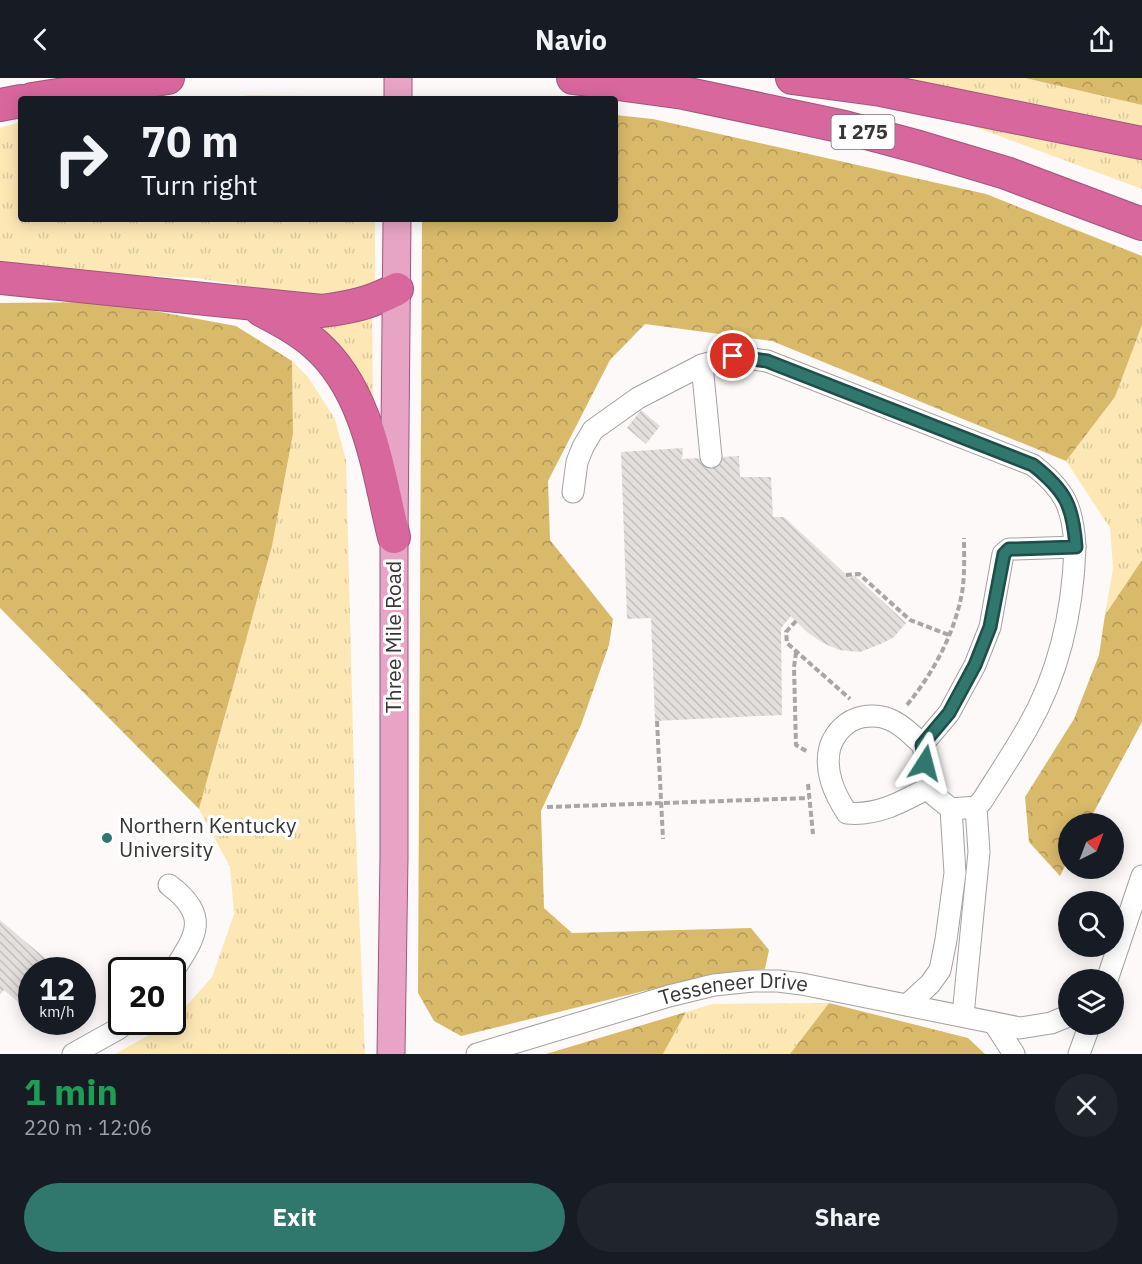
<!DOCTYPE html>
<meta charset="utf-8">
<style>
:root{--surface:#171b24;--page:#20242c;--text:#f1f3f6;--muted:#9ea1a6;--accent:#30776e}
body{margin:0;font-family:"IBM Plex Sans",sans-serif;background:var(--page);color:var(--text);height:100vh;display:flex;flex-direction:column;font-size:22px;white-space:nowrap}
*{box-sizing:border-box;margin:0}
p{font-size:20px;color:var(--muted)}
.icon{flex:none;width:33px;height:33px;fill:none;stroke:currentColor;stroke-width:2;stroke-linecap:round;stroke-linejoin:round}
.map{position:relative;height:976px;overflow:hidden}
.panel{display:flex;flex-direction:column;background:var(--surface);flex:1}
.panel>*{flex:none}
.guide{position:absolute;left:18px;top:18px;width:600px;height:126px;border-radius:6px;box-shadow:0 3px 15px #0003;background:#171b24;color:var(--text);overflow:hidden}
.needle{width:39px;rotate:42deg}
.fabs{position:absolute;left:1058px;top:735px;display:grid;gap:12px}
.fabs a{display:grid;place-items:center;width:66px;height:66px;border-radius:50%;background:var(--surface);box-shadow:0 3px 15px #0003;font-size:30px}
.speed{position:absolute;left:18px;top:879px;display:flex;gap:12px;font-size:30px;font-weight:700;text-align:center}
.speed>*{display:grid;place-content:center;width:78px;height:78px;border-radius:50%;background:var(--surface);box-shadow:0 3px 15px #0003;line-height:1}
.speed small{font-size:15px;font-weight:400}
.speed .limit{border:3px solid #111;border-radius:9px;background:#fff;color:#111}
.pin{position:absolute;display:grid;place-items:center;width:51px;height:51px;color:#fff;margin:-26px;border:3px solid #fff;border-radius:50%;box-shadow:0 2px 6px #0007}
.me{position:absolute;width:66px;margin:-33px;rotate:9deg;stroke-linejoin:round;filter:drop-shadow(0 0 4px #0008)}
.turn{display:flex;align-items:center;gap:21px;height:126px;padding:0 24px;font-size:27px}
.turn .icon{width:78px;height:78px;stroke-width:2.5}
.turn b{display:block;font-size:42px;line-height:51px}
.round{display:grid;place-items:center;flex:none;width:63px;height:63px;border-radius:32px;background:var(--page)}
.head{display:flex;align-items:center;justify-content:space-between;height:102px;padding:0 24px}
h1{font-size:36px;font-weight:700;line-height:45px;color:#1e9e55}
.primary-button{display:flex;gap:12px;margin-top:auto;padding:12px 24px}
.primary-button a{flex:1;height:69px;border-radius:36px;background:var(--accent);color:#fff;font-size:24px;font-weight:700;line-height:69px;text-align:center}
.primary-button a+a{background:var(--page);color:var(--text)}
header{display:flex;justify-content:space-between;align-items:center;height:78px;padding:0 24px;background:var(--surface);font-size:27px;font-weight:700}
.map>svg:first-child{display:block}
.grass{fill:url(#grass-tufts)}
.forest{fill:url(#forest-crowns)}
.building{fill:url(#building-back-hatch)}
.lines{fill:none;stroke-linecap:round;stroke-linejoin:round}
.minor-casing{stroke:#a4a1a0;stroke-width:23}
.major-casing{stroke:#a05679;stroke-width:29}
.highway-casing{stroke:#a05679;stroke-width:34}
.path{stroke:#a9a6a6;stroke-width:4;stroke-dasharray:6 3;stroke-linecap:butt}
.minor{stroke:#fff;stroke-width:21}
.major{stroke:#e8a4c5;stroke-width:27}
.highway{stroke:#d8679e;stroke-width:32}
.route-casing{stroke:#1f4d48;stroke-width:15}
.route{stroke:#30776e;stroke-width:10}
.poi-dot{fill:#30776e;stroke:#fff;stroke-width:2}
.labels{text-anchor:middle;stroke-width:6;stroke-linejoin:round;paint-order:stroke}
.shield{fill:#fff;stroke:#737272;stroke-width:1.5}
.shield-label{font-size:20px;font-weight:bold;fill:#373535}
.street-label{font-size:21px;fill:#373535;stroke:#fff}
.poi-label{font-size:21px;fill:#373535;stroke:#fff;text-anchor:start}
</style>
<header><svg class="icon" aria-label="back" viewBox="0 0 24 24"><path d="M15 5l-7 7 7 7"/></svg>Navio<svg class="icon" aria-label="share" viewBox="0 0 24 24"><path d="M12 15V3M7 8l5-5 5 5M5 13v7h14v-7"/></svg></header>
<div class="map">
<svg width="1142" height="976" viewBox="0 0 1142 976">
<defs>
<pattern id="grass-tufts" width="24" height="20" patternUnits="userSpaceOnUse" patternTransform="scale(1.5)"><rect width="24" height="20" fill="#fde8b5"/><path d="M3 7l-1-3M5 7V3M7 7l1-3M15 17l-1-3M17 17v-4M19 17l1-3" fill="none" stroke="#d9c89c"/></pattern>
<pattern id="forest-crowns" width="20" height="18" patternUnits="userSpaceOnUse" patternTransform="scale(1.5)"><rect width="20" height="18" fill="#d9ba6a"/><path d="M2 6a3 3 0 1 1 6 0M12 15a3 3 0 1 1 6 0" fill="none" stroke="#b19858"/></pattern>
<pattern id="building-back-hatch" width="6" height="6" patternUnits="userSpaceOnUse" patternTransform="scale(1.5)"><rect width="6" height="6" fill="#e2dfdd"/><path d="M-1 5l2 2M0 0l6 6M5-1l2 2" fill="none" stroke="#c2c0be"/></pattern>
</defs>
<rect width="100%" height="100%" fill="#fdf9f9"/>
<g class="grass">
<path d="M 901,0 L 1025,0 L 1142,27 L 1142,56 Z"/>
<path d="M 250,17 L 376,19 L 376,21 L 216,21 Z"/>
<path d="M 959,43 L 1142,82 L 1142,111 Z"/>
<path d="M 21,44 L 21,141 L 375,141 L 375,205 L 317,219 L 196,200 L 0,191 L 0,50 Z"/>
<path d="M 372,234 L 373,329 L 306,245 Z"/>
<path d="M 1142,247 L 1142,482 L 1105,537 L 1113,490 L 1110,450 L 1066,383 L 1115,319 Z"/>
<path d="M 292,283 L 308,299 L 335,341 L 346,382 L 355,734 L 365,976 L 115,976 L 172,944 L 212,899 L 234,836 L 230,789 L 199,731 L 272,468 L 293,356 Z"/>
<path d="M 829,925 L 790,976 L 663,976 L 686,934 L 712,926 Z"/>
</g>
<g class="forest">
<path d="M 1025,0 L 1142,0 L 1142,27 Z"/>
<path d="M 615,37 L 653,41 L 986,116 L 1142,178 L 1142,247 L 1115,319 L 1066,383 L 772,263 L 645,246 L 610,282 L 548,403 L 550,462 L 613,541 L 609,567 L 581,647 L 541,733 L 544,830 L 572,855 L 751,850 L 769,872 L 765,891 L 713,896 L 461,958 L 434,943 L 418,915 L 422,141 L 615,141 Z"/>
<path d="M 106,224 L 236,248 L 292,283 L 293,356 L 272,468 L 199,731 L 0,530 L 0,225 Z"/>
<path d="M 1142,482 L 1142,644 L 1088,745 L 1068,746 L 1068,782 L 1060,798 L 1029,764 L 1025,719 L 1074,641 L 1099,577 L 1105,537 Z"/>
<path d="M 829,925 L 968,960 L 985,976 L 790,976 Z"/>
<path d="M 686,934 L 663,976 L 546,976 Z"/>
</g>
<g class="building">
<path d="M 641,332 L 660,348 L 646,366 L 627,350 Z"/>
<path d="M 683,370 L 682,381 L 739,378 L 740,399 L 771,399 L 773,439 L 784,439 L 850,500 L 854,497 L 906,545 L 894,559 L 883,565 L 860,574 L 839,572 L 823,565 L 807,554 L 791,538 L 781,550 L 782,637 L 655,643 L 651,540 L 627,541 L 621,374 Z"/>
<path d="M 0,842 L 59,892 L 32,892 L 32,936 L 4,912 L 0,917 Z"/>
</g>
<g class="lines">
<defs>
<g id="minor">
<path d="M 711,379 L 702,287 L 733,278 L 767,283 L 1033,387 C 1065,412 1073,429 1075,469"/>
<path d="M 573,414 L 577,384 L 583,369 L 593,352 L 638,320 L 702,287"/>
<path d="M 922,667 L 949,635 L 975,587 L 990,549 L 1003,476 L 1009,471 L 1016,471 L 1075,469 C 1073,531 1059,595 1028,649 C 1014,674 997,699 982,723 L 976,729 L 951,731 C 945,725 931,717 928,709 C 924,696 928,679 922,667 C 920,664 915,660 912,657 C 897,643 883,635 862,639 C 847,642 835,654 830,669 C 824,693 834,715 847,735 C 877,738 902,724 928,710"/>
<path d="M 169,807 C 211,838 196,858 172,895"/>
<path d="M 1107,902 L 1142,798"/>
<path d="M 907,927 L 930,906 L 940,892 L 946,862 L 955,795 L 951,731"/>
<path d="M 963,937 L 979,774 L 976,729"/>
<path d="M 994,945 L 1014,976"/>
<path d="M 73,976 L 118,951 L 127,944"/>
<path id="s1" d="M 477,976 L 669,918 L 714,907 L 753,903 L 778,903 L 802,906 L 1020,950 L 1051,945 L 1068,938"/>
<path d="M 1079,976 L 1090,946"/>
</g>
<g id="major">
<path d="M 398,21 L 398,0"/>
<path d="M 391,976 L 394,780 L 394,459 L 397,141"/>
</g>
<g id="highway">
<path d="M 573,0 L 684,15 L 844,49 L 919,69 L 1006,95 L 1142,146"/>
<path d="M 792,0 L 881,12 L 1142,65"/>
<path d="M 32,21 L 168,0"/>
<path d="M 0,27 L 21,23"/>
<path d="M 0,200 L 322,233 C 352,229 371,225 397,211"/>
<path d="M 261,232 C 280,242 299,252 315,266 C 369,313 378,394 394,459"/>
</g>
</defs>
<use href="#minor" class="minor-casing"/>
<use href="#major" class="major-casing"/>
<use href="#highway" class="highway-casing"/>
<g class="path">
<path d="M 846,497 L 859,496 L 910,542 L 949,557"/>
<path d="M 796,543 L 786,554 L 787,565 L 850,621"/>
<path d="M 796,574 L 794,589 L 796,667 L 808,674"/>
<path d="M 907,627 C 933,595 954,557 962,515 C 965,497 964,478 964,460"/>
<path d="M 657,643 L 663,761"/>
<path d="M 808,706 L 813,756"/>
<path d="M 547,729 L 809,720"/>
</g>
<use href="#minor" class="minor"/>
<use href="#major" class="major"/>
<use href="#highway" class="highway"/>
</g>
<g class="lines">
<defs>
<path id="route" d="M 733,278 L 767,283 L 1033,387 C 1066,413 1073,428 1076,469 L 1016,471 L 1009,471 L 1004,476 L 990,549 L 975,587 L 949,635 L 922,667 L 925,685"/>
</defs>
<use href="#route" class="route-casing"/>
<use href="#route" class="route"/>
</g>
<circle class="poi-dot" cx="107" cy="760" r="6"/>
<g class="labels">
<rect class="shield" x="831.5" y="37" width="63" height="34" rx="4.5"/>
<g class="shield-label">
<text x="863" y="61">I 275</text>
</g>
<g class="street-label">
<text transform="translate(394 559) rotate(-90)" y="7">Three Mile Road</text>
<text dy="7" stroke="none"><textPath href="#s1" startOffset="266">Tesseneer Drive</textPath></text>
</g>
<g class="poi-label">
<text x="119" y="755">Northern Kentucky<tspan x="119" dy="24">University</tspan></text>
</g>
</g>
</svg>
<div class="fabs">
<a><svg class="needle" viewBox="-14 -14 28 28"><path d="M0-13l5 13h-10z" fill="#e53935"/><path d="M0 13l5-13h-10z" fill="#9ea1a6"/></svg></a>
<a><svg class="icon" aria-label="search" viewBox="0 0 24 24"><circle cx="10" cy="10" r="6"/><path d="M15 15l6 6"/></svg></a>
<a><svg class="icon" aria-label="layers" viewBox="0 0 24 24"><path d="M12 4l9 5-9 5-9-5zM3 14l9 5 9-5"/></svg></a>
</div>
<div class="speed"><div>12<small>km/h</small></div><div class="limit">20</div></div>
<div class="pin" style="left:733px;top:278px;background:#d93025"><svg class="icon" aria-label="arrive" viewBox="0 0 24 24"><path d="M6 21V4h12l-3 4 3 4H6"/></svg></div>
<svg class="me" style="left:925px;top:685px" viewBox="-20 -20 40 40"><path d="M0-17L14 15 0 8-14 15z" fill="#30776e" stroke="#fff" stroke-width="4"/></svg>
<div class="guide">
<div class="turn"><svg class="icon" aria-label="right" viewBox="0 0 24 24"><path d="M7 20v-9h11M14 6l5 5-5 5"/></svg><div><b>70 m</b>Turn right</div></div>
</div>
</div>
<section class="panel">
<div class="head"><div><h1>1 min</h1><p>220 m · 12:06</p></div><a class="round"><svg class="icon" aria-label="close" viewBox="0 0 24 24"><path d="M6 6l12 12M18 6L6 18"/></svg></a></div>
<div class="primary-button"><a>Exit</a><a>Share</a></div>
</section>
